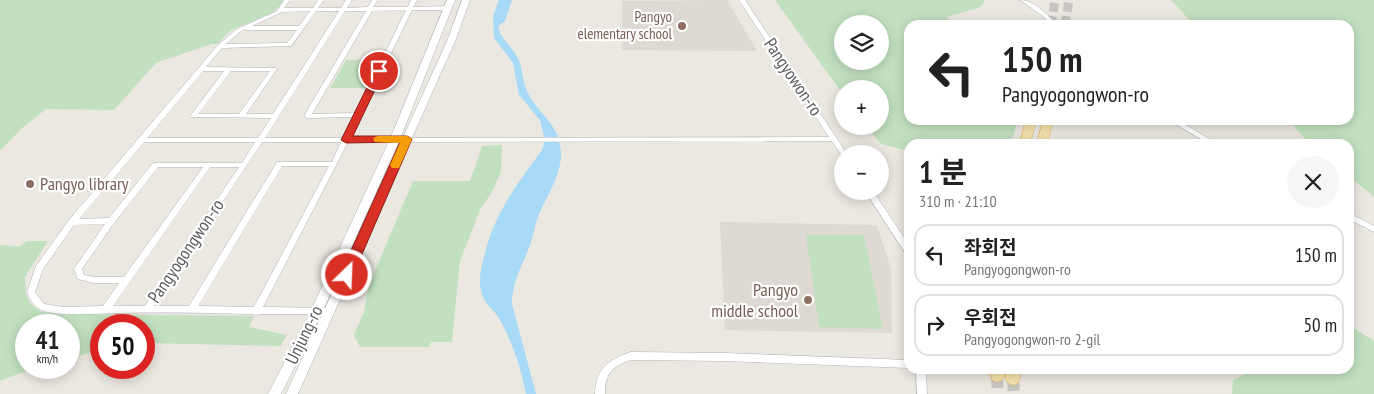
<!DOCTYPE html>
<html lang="ko">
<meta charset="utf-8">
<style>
:root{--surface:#fff;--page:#f6f6f6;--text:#222;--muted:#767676;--line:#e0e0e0}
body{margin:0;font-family:"PT Sans Narrow","Noto Sans KR",sans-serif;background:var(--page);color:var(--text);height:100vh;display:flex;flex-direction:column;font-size:19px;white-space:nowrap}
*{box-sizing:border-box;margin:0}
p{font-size:16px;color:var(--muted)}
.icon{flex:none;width:28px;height:28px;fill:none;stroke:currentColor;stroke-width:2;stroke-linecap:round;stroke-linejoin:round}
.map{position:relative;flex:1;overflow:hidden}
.details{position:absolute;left:904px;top:139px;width:450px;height:235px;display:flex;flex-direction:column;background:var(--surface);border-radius:15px;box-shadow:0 2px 12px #0003}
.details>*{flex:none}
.guide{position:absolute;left:904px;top:20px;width:450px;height:105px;border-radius:15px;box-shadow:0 2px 12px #0003;background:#fff;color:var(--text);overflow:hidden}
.fabs{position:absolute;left:834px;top:15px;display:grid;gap:10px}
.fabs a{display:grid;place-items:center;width:55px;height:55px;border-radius:50%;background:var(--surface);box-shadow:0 2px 12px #0003;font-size:25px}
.speed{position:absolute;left:15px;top:314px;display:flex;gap:10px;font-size:25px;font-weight:700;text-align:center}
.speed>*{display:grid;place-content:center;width:65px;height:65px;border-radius:50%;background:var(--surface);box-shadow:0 2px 12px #0003;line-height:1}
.speed small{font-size:12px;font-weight:400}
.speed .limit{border:8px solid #d22;background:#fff;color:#111}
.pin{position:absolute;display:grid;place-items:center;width:42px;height:42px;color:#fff;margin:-21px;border:2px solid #fff;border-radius:50%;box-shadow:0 1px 5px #0007}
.me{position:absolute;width:55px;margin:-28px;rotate:24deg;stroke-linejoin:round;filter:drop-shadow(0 0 4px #0008)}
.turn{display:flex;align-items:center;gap:18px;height:105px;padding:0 15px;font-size:22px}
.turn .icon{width:65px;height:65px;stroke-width:2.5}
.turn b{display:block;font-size:35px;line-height:42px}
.round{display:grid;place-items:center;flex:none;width:52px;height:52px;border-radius:26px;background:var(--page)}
.headline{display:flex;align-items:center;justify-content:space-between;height:85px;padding:0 15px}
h1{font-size:30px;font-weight:700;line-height:38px}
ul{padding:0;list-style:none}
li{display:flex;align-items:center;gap:15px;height:62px;margin:0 10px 8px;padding:0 5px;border:2px solid var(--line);border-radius:15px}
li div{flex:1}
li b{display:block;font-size:19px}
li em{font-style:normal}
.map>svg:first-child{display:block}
.education{fill:#ded9d2}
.green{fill:#c2e0c0;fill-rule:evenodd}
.water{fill:#a6daf6}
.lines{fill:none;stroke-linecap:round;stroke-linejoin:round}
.primary-tunnel-far1{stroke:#c7c5c1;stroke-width:9;stroke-dasharray:9 4.5;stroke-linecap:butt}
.primary-tunnel{stroke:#c7c5c1;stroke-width:12;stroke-dasharray:12 6;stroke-linecap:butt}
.minor-casing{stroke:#afb2b5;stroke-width:1}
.secondary-casing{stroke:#aeb1b5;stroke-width:1}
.primary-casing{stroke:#e2b363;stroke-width:1}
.minor{fill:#fff;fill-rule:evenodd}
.secondary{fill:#fff;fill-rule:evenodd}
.primary{fill:#f6e3ab;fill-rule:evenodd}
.route{fill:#d93025;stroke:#8d1f18}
.slow{fill:#f59e0b}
.education-dot{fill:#8d6e63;stroke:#fff;stroke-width:2}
.labels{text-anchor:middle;stroke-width:4.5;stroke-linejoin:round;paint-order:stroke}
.far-education-label{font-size:15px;fill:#785e54;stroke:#fff;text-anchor:end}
.street-label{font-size:18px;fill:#5a5d60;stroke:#fff}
.education-label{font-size:18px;fill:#785e54;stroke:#fff;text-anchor:start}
</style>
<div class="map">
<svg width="1374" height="394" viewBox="0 0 1374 394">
<rect width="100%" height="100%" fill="#ebe8e1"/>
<g class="education">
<path d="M 727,0 L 757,51 L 622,50 L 622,1 Z"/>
<path d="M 720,222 L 877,225 L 891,269 L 892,333 L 725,330 Z"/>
</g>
<g class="green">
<path d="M 0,0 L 283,0 C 274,20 250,20 232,30 C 227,33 222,39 218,44 L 212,44 L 156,63 L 114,110 L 46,109 L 22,128 L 0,151 Z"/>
<path d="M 775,0 L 985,0 L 981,7 L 947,17 L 954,25 L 909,25 L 909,120 L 1018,120 L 1013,137 L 1004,144 L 909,144 L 909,151 L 881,144 L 866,126 L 880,126 L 880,89 L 842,89 L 842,93 ZM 842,24 L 880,24 L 880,61 L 842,61 Z"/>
<path d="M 1171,0 L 1374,0 L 1374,197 L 1349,176 L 1349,144 L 1310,144 L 1288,120 L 1349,120 L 1349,25 L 1194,25 Z"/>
<path d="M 381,59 L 366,88 L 330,88 L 346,60 Z"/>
<path d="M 502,145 L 501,172 L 492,192 L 481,208 L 460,261 L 452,342 L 431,342 L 429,347 L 360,347 L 354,335 L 364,312 L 369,285 L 413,181 L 470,181 L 482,146 Z"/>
<path d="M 806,235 L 864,235 L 883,329 L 819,327 Z"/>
<path d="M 26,241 L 48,241 L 25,277 L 26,294 L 30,303 L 41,312 L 67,314 L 254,316 L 249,327 L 287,335 L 281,346 L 144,343 L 144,325 L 101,325 L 101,349 L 69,359 L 69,325 L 26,325 L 26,368 L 34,368 L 0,381 L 0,245 L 20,247 Z"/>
<path d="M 1349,325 L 1374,341 L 1374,394 L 1232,394 L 1233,380 L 1256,369 L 1349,369 Z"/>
</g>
<path class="water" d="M 499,0 L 512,0 L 505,21 L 498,26 C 501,39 511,46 518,58 C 523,68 522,81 527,91 C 538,115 560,123 561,153 C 561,175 550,190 541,210 C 536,219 535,229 532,239 C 525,262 512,279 512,304 L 536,394 L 526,394 C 522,370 510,336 497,315 C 494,311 490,308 487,304 C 476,287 480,271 485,253 C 495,212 518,183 542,150 L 545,140 L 540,120 L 519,95 L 513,63 L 494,38 L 493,16 Z"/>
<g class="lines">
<g class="primary-tunnel-far1">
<path d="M 1051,25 L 1055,0"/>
<path d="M 1065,25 L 1069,0"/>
</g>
<g class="primary-tunnel">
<path d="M 997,376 L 998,394"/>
<path d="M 1013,379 L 1014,394"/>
</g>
<defs>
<g id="minor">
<path d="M 284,0 L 290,0 L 284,8 L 313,8 L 318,0 L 324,0 L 318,8 L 341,8 L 346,0 L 352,0 L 347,8 L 368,7 L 372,0 L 378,0 L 373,7 L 408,7 L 411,0 L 417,0 L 413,7 L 447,6 L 450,8 L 447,10 L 412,10 L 350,138 L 829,137 L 739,0 L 745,0 L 847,154 L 842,154 L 842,156 L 832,141 L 348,142 L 263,307 L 331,308 L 334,309 L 335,311 L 334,313 L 331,314 L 260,314 L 256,315 L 252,314 C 209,313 165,312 121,313 C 100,313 64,317 44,311 C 35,308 30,300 27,292 L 36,266 L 69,220 L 218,45 L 237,29 L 277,11 ZM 406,10 L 356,113 L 312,114 L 372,11 ZM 310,11 L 299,26 L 252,26 L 282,12 ZM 316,11 L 339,11 L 273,114 L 246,114 L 277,69 L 276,68 L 206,67 L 222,48 L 291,46 ZM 345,11 L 366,11 L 304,116 L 307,118 L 354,117 L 343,138 L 265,138 ZM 245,29 L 247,30 L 297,30 L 287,43 L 226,44 L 241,31 ZM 203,71 L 224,71 L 191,115 L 190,116 L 191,117 L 271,118 L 258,138 L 147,138 ZM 231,71 L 270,71 L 239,114 L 198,114 ZM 144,142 L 255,142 L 242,163 L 153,163 L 109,218 L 79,219 ZM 262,142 L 341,142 L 332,162 L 277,162 L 189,306 L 154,306 ZM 282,166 L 329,166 L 254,307 L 198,306 ZM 158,167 L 203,167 L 124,277 L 94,277 L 84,275 L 82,269 L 114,223 ZM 210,167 L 239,167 L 145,306 L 113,306 ZM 105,224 L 74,269 L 78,279 L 94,283 L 119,283 L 103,306 L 63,307 L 44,304 L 35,292 L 43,269 L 74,225 Z"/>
<path d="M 1020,0 C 1034,0 1048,15 1057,25 L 1051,25 L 1043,16 Z"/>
<path d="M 1169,120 L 1177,120 L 1218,144 L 1209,144 Z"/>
<path d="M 865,191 L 873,191 L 909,245 L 909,255 L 906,254 Z"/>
<path d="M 1349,213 L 1374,226 L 1374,232 L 1349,219 Z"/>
<path d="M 631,352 L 725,353 L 909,360 L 909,368 L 725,361 L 631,360 C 612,366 605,374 605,394 L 595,394 C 596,368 608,360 631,352 Z"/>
<path d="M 916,369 L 926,369 L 927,394 L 917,394 Z"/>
</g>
<g id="secondary">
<path d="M 447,0 L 455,0 L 400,139 L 319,319 L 281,394 L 268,394 L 307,319 L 390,139 Z"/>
<path d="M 462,0 L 470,0 L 456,39 L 298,394 L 286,394 L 448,39 Z"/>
</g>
<g id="primary">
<path d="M 1026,120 L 1036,120 L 1030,144 L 1020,144 Z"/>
<path d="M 1043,120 L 1053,120 L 1047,144 L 1037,144 Z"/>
<path d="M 989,369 L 1003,369 L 1004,376 L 1002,380 L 997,382 L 992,380 Z"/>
<path d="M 1006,369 L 1020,369 L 1020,379 L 1018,383 L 1013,385 L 1008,383 L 1006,379 Z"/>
</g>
</defs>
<use href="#minor" class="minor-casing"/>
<use href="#secondary" class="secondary-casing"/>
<use href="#primary" class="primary-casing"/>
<use href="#minor" class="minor"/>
<use href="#secondary" class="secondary"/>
<use href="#primary" class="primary"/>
</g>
<path class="route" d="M 379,68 L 384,71 L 353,136 L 407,136 L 412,139 L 353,275 L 351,278 L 342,278 L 340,275 L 400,142 L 346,143 L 341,140 L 375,71 Z"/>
<path class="slow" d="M 378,136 L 407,136 L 412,139 L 399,168 L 392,168 L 390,165 L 400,143 L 375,142 L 373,139 L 375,137 Z"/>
<g class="education-dot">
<circle cx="682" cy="26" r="5"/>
<circle cx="30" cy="184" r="5"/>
<circle cx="808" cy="300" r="5"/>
</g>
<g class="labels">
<g class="far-education-label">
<text x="672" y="22">Pangyo<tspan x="672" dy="17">elementary school</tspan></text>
</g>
<g class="street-label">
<text transform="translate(793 77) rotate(56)" y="6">Pangyowon-ro</text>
<text transform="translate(186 251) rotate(-56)" y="6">Pangyogongwon-ro</text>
<text transform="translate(304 335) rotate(-64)" y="6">Unjung-ro</text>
</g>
<g class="education-label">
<text x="40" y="190">Pangyo library</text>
<text x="798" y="296" text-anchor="end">Pangyo<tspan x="798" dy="21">middle school</tspan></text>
</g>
</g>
</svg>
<div class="fabs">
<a><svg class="icon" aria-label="layers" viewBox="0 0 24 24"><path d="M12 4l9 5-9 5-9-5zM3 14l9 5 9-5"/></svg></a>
<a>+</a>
<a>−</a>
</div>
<div class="speed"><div>41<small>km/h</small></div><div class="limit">50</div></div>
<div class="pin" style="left:379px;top:71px;background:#d93025"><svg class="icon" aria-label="arrive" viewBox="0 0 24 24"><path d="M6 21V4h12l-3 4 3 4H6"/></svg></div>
<svg class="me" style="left:347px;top:275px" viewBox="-20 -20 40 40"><circle r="17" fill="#d93025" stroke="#fff" stroke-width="3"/><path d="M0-11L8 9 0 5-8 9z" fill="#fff"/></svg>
<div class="guide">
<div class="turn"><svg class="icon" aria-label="left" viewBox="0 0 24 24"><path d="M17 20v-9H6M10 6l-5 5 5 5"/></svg><div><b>150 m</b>Pangyogongwon-ro</div></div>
</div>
<section class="details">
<div class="headline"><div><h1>1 분</h1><p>310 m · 21:10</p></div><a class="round"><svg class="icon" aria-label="close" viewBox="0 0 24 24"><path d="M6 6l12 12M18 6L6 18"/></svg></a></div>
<ul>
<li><svg class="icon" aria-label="left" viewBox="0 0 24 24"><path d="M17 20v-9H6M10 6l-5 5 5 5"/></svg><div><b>좌회전</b><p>Pangyogongwon-ro</p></div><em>150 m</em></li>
<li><svg class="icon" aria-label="right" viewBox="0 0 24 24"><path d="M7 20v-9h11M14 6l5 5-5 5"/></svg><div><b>우회전</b><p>Pangyogongwon-ro 2-gil</p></div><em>50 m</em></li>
</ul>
</section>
</div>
